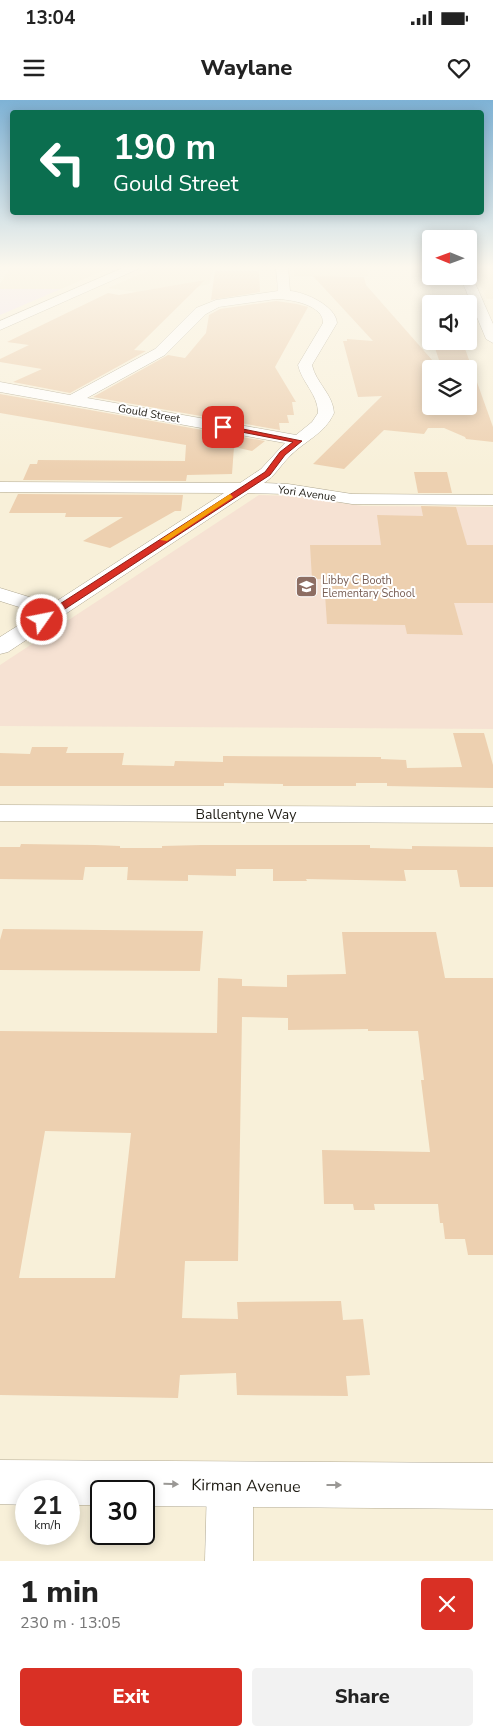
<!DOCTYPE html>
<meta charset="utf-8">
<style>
:root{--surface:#fff;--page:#f2f2f2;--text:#222;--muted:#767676;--accent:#d93025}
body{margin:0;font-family:"Nunito Sans",sans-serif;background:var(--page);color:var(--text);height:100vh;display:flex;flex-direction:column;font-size:19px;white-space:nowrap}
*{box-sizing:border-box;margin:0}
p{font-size:16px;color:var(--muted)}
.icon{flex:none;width:28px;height:28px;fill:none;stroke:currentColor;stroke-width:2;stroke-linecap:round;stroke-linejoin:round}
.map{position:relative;height:1461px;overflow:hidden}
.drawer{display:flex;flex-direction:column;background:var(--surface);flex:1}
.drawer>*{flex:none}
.banner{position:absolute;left:10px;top:10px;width:474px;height:105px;border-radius:5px;box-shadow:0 2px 12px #0003;background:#0b6e4f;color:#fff;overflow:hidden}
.needle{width:32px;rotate:271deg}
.buttons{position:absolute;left:422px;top:130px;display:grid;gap:10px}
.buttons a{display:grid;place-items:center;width:55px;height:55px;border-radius:5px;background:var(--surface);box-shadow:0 2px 12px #0003;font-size:25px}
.speed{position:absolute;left:15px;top:1380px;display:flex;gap:10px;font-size:25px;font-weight:700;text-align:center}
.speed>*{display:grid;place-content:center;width:65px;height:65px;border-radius:50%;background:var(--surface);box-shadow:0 2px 12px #0003;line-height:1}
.speed small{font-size:12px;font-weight:400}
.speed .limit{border:2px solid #111;border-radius:8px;background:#fff;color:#111}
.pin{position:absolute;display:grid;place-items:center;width:42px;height:42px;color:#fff;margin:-21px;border-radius:10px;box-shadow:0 2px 8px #0006}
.me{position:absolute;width:55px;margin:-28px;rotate:57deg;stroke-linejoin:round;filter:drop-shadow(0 0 4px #0008)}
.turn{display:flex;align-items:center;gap:18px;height:105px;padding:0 20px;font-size:22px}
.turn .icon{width:65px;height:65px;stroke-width:2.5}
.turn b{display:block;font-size:35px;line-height:42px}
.round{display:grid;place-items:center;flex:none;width:52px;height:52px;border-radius:5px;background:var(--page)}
.overview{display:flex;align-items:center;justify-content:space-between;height:85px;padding:0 20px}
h1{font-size:30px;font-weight:800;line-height:38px}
.action{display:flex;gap:10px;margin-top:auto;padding:10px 20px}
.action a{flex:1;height:58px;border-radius:5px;background:var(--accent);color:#fff;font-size:20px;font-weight:800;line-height:58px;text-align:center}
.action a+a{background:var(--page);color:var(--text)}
.status{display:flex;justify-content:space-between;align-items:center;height:35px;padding:0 25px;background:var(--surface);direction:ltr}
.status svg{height:14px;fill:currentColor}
header{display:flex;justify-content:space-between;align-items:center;height:65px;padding:0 20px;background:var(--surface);font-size:22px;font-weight:800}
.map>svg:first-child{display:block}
.built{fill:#f1e6c8}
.industrial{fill:#f0e0f3}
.education{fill:#f6e2d3}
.building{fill:#edd0b0;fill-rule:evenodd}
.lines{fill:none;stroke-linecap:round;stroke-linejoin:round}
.street-casing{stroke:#afa791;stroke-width:1}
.secondary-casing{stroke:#afa791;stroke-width:1}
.street{fill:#fff;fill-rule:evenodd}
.secondary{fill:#fff;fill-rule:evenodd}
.oneway{fill:#9a9895}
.route{fill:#d93025;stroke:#8d1f18}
.slow{fill:#f59e0b}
.labels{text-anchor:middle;stroke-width:4;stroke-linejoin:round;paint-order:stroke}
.far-street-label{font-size:11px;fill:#1e1b13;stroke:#fff}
.far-education-label{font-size:11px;fill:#785e54;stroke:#fff;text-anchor:start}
.street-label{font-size:14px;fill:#1e1b13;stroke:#fff}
.near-street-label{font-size:16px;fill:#1e1b13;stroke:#fff}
</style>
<div class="status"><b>13:04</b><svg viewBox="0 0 49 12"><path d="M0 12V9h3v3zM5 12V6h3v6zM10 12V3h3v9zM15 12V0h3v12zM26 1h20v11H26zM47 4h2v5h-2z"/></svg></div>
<header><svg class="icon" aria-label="menu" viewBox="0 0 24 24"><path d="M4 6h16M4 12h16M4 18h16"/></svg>Waylane<svg class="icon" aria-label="heart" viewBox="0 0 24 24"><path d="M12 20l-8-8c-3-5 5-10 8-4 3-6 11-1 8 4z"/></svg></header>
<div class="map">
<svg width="493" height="1461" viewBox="0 0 493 1461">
<rect width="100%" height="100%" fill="#f8f0d9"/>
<g class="built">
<path d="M 11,167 L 112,167 L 61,189 L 0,189 L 0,184 Z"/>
<path d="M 157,167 L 265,167 L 265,168 L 214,168 L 209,184 L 159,195 L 108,188 Z"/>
<path d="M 294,167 L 367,167 L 368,176 L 294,176 Z"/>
<path d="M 471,167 L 493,167 L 493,199 L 487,199 Z"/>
</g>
<path class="industrial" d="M 0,189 L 61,189 L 0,215 Z"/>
<path class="education" d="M 259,395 L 292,396 L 363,406 L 493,407 L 493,629 L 0,626 L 0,565 Z"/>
<g class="building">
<path d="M 215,171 L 259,171 L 260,192 L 211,200 Z"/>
<path d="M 313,176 L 364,177 L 366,185 L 440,269 L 431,269 L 431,306 L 469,306 L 469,269 L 442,269 L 433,242 L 463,243 L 493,327 L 493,342 L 466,339 L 465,337 L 444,328 L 428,328 L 424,334 L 384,330 L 344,369 L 313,364 L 382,296 L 358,297 L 343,241 L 347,241 L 347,239 L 373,241 Z"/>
<path d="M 205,180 L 134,250 L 146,251 L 70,293 L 13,282 L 42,269 L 0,262 L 0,259 L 29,245 L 7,242 L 108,193 L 119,195 Z"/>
<path d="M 276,201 L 297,204 L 308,207 L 275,267 L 296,302 L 292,302 L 294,315 L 287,315 L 289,323 L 279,323 L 280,330 L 93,297 L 168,255 L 185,258 L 206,233 L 209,215 L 220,209 Z"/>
<path d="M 0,294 L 265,341 L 252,351 L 234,347 L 232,374 L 187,375 L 186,381 L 23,380 L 30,364 L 37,364 L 38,360 L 185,361 L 186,345 L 0,313 Z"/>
<path d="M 414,372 L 447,372 L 452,393 L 418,393 Z"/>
<path d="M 18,394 L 183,395 L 181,411 L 175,411 L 110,448 L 83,441 L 123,417 L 65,417 L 66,413 L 9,413 Z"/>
<path d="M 421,406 L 456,407 L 467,445 L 493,445 L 493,503 L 454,503 L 463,535 L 407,534 L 405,525 L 327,524 L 324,479 L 312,479 L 310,445 L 381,445 L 377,415 L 423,416 Z"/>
<path d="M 453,633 L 484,633 L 493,665 L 493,688 L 387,686 L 387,683 L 356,683 L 356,686 L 283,686 L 283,684 L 224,683 L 224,686 L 0,686 L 0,653 L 30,654 L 32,647 L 68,647 L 66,653 L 124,653 L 122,665 L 174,666 L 175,661 L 223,662 L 223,656 L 381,657 L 381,659 L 406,660 L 407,668 L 462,667 Z"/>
<path d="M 21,744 L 95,745 L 120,746 L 120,748 L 162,748 L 162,746 L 201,745 L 370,745 L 370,748 L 412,749 L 412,746 L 493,747 L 493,787 L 460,787 L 457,770 L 404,770 L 406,781 L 306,779 L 307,781 L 273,781 L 273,769 L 236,769 L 236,776 L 188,775 L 188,781 L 127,780 L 128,767 L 85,767 L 83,780 L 0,779 L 0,747 L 20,747 Z"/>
<path d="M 3,829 L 203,831 L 200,871 L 0,870 L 0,840 Z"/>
<path d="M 342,832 L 436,832 L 445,878 L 493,878 L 493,1155 L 468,1155 L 465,1139 L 445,1139 L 443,1123 L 440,1123 L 438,1104 L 374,1104 L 375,1110 L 354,1110 L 353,1104 L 324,1104 L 322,1050 L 430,1052 L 421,980 L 424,980 L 418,931 L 368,931 L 368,929 L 288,930 L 288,918 L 242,917 L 238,1161 L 185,1161 L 182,1218 L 238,1219 L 237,1202 L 341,1201 L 343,1220 L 363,1219 L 370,1275 L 346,1276 L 348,1296 L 237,1295 L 236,1273 L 180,1275 L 178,1298 L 0,1295 L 0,931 L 217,933 L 218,878 L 242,879 L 242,886 L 287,887 L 287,875 L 346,874 ZM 45,1031 L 131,1033 L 115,1178 L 19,1178 Z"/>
</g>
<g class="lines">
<defs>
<g id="street">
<path d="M 276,167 L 288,167 L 290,191 C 305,192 336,206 337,223 L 312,265 C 316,283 333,294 334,313 C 325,334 304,341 289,357 C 280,366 275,376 264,383 L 288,384 L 352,394 L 493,395 L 493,405 L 352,404 L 288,394 L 248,393 L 8,552 L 0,554 L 0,537 L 38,513 L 0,501 L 0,488 L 52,504 L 224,393 L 0,392 L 0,382 L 240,383 L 261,369 L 285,343 L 0,292 L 0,282 L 70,295 L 155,249 L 196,208 L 216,200 L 278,191 ZM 276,199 C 290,199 324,205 323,223 L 298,265 C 302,283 318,294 318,313 L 312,322 L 296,335 L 87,298 L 165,255 L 206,214 L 219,207 Z"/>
<path d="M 469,173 L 472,176 L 493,224 L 493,243 L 486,239 L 460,176 L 469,176 Z"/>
<path d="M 0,705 L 493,707 L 493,723 L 0,721 Z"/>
<path d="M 230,1362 L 246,1369 L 253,1385 L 253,1461 L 205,1461 L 207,1385 L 214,1369 Z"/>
</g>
<g id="secondary">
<path d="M 125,167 L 140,167 L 138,169 L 0,230 L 0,221 Z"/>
<path d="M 0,1360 L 493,1363 L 493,1409 L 144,1406 L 144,1391 L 101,1391 L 101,1405 L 69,1405 L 69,1391 L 26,1391 L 26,1405 L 0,1404 Z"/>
</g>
</defs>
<use href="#street" class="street-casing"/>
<use href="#secondary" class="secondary-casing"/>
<use href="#street" class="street"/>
<use href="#secondary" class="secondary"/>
</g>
<defs><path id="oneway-solid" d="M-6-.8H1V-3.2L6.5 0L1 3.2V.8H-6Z" transform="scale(1.25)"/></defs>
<g class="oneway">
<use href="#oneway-solid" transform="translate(171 1384) rotate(1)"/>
<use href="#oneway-solid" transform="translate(334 1385)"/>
</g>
<linearGradient id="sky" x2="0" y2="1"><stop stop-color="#7eb2d5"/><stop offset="0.45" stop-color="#fcf8ee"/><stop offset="1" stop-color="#fcf8ee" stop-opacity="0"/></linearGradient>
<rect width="493" height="371" fill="url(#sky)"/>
<path class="route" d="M 223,325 L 302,341 L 285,355 L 270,375 L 45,522 L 38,522 L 38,518 L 265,372 L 280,352 L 293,342 L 221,328 L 221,325 Z"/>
<path class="slow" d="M 230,394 L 233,397 L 232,398 L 167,441 L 160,440 Z"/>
<defs>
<symbol id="school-square" viewBox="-11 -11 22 22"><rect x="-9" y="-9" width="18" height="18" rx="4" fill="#8d6e63" stroke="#fff"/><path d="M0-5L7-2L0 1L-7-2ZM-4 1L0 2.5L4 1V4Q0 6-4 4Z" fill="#fff"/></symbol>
</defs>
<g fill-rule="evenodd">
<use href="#school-square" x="294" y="474" width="25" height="25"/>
</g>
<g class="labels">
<g class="far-street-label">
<text transform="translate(149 313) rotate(10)" y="4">Gould Street</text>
<text transform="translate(307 393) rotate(8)" y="4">Yori Avenue</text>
</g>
<g class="far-education-label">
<text x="322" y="484">Libby C Booth<tspan x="322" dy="13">Elementary School</tspan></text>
</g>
<g class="street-label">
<text x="246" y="719">Ballentyne Way</text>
</g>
<g class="near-street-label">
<text transform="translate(246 1385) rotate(1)" y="6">Kirman Avenue</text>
</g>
</g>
</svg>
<div class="buttons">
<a><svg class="needle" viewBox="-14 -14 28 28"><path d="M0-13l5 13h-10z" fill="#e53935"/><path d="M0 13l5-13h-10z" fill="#767676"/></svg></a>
<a><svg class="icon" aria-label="sound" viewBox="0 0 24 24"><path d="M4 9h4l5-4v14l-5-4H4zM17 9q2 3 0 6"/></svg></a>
<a><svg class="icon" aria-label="layers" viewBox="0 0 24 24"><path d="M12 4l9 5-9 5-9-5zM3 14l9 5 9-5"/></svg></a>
</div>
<div class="speed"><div>21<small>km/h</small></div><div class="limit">30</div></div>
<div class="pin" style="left:223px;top:327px;background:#d93025"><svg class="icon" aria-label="arrive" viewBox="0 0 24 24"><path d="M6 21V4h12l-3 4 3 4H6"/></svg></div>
<svg class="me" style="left:42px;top:520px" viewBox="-20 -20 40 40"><circle r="17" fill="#d93025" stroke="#fff" stroke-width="3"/><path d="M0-11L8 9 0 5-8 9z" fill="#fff"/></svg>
<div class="banner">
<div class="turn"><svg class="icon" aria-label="left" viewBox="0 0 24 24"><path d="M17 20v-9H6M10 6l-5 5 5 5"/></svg><div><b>190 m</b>Gould Street</div></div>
</div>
</div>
<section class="drawer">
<div class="overview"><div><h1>1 min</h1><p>230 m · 13:05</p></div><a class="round" style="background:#d93025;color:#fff"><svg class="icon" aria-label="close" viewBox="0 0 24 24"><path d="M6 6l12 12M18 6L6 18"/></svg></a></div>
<div class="action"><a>Exit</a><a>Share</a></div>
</section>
